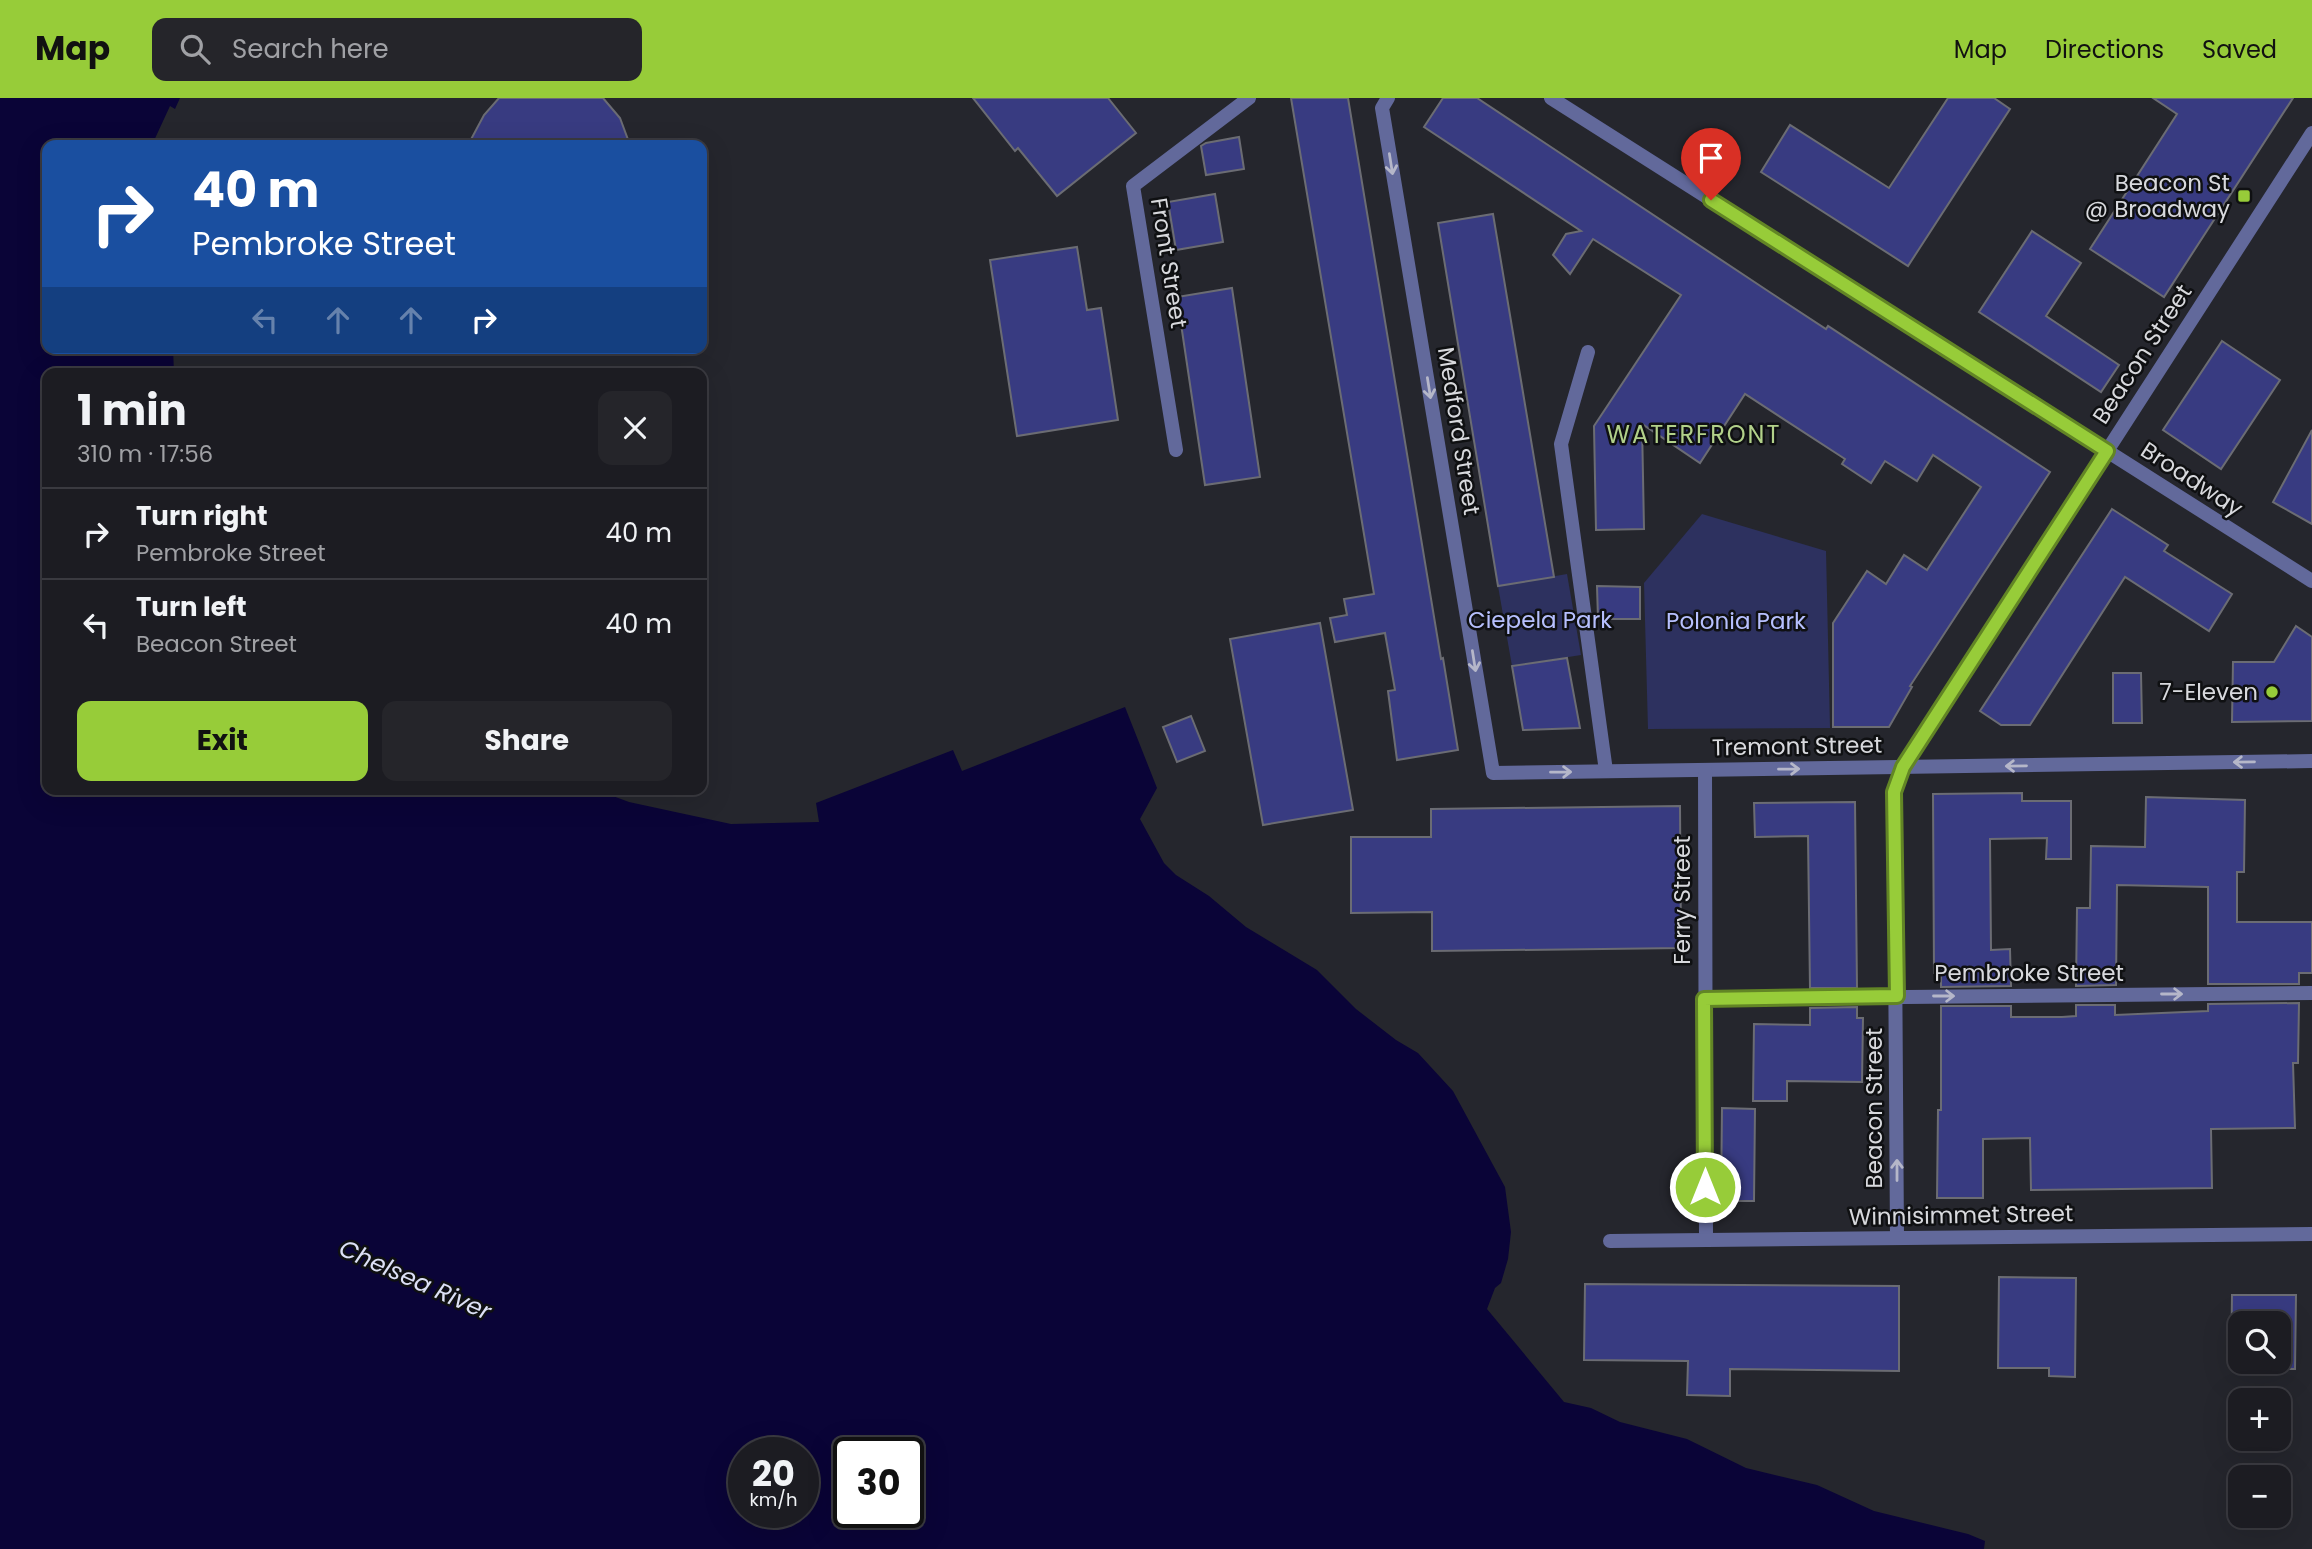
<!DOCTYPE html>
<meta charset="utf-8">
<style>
:root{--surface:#1c1c22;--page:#25252a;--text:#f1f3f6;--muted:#a0a1a5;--line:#3a3a40;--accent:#97cc39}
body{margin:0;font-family:Poppins,sans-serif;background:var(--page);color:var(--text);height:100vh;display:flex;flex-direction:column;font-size:26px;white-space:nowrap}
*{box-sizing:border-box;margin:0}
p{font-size:23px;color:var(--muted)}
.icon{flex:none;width:38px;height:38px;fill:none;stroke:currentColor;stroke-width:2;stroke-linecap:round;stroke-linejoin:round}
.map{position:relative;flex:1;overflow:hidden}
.sheet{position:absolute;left:42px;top:270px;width:665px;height:427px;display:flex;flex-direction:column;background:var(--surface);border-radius:14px;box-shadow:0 7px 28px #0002,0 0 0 2px var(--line)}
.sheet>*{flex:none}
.top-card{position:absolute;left:42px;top:42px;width:665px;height:214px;border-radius:14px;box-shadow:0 7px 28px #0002,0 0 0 2px var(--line);background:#1a4fa0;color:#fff;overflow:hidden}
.tools{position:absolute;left:2228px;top:1213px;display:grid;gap:14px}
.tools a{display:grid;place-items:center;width:63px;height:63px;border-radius:14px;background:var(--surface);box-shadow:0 7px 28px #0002,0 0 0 2px var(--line);font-size:35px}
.speed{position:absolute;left:728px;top:1339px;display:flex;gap:14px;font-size:35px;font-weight:700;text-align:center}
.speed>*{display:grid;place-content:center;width:91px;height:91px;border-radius:50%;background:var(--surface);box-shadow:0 7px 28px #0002,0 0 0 2px var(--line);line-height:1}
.speed small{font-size:18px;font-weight:400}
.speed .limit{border:4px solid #111;border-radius:10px;background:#fff;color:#111}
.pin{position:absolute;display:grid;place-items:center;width:60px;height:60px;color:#fff;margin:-72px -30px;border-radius:50% 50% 50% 0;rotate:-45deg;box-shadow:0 0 7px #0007}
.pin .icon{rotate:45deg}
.me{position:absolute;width:77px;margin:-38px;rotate:0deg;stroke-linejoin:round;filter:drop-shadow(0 0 5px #0008)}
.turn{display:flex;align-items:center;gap:24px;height:147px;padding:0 35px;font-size:32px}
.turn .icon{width:91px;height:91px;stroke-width:2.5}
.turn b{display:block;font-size:49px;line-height:60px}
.lanes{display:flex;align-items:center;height:66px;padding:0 35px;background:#0003;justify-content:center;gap:35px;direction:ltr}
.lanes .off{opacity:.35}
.round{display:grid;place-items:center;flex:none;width:74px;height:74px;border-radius:14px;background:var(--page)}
.head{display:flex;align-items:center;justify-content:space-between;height:119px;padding:0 35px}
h1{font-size:42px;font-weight:700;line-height:52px}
.primary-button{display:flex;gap:14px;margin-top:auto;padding:14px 35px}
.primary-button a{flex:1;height:80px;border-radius:14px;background:var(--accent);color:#111;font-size:28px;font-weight:700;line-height:80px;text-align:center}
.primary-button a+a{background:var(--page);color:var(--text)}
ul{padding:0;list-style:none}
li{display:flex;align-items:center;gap:21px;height:91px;padding:0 35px;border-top:2px solid var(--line)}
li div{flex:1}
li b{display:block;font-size:26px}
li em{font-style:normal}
header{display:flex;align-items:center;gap:42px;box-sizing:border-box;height:98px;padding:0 35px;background:var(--accent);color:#111}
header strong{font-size:33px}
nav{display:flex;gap:38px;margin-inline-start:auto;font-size:24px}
.search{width:490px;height:63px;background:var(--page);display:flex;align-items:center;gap:18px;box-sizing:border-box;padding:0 24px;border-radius:14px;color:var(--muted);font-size:26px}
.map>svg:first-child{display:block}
.green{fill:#2d315f}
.water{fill:#0a0437;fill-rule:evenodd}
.building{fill:#383b81;stroke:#6b6c73;stroke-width:2;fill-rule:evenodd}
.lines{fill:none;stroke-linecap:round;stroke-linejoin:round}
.minor{stroke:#62699b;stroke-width:14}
.tertiary{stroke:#62699b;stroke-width:14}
.oneway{stroke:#b5b7c9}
.route-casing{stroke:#628525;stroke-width:18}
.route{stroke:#97cc39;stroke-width:12}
.poi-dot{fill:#97cc39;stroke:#0f1012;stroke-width:2.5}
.labels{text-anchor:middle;stroke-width:5;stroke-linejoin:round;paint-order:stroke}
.poi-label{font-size:23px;fill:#d8d9dd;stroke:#0f1012;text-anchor:end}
.street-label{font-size:23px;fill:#d8d9dd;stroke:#0f1012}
.park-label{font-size:23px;fill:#b7c0fe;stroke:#0f1012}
.neighbourhood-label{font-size:24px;letter-spacing:2px;fill:#b2d18a;stroke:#0f1012}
.water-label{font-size:24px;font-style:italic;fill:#dde1f6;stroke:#0f1012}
</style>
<header>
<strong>Map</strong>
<div class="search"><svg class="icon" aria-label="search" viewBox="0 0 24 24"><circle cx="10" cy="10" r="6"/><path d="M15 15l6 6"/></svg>Search here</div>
<nav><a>Map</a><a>Directions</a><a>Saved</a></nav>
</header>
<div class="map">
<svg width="2312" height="1451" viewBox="0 0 2312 1451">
<rect width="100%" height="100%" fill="#25262d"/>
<g class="green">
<path d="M 1702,416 L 1826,453 L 1830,630 L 1648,631 L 1644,485 Z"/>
<path d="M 1567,476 L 1581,557 L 1512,568 L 1498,488 Z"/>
</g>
<path class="water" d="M 0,0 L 180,0 L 175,11 L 170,8 L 152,47 L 47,47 L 47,250 L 173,250 L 174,275 L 47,275 L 47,691 L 594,691 L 629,704 L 731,726 L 819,724 L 816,705 L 953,652 L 962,673 L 1125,609 L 1157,690 L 1140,721 L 1164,765 L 1176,777 L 1209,798 L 1246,829 L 1317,872 L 1356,911 L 1396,942 L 1418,955 L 1453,993 L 1505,1089 L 1511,1134 L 1508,1161 L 1501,1185 L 1495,1190 L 1487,1211 L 1564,1304 L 1591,1310 L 1620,1324 L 1687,1341 L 1746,1370 L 1817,1387 L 1874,1413 L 1968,1436 L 1985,1443 L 1984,1451 L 0,1451 ZM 744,1354 L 803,1354 L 803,1414 L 744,1414 ZM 849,1354 L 908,1354 L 908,1414 L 849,1414 Z"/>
<g class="building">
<path d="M 499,0 L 603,0 L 620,20 L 630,47 L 468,47 L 484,17 Z"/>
<path d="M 973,0 L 1108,0 L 1136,35 L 1057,98 L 1018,50 L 1015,53 Z"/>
<path d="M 1291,0 L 1348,0 L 1441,561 L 1443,560 L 1458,652 L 1397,662 L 1388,593 L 1395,592 L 1385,535 L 1335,544 L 1330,520 L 1347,517 L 1344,501 L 1374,496 Z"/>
<path d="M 1443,0 L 1477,0 L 1771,195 L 1826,231 L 1828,228 L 2050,374 L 1910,588 L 1912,589 L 1889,629 L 1833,629 L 1833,525 L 1867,473 L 1886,486 L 1904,457 L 1927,472 L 1981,389 L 1933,357 L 1917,383 L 1885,363 L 1871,385 L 1842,366 L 1845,361 L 1745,296 L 1700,365 L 1642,326 L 1644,431 L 1596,432 L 1594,328 L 1681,197 L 1593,141 L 1570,176 L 1553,157 L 1566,136 L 1581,133 L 1424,29 Z"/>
<path d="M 1948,0 L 1994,0 L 2010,11 L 1908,168 L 1761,74 L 1790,27 L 1889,90 Z"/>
<path d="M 2153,0 L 2293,0 L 2164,199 L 2090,151 L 2177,16 Z"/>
<path d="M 1239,39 L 1244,71 L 1206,77 L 1201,48 L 1206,45 Z"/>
<path d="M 1215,96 L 1223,144 L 1176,152 L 1168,104 Z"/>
<path d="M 1493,116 L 1554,479 L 1498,488 L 1438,125 Z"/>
<path d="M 2032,133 L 2081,165 L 2046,218 L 2119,267 L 2101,294 L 1979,214 Z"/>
<path d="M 1077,149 L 1087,212 L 1101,210 L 1118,322 L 1017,338 L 990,162 Z"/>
<path d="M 1232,190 L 1260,379 L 1205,387 L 1177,199 Z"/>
<path d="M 2222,243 L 2280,282 L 2221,371 L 2163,332 Z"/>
<path d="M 2312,332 L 2312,426 L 2273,404 Z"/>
<path d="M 2112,411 L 2168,447 L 2164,453 L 2232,496 L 2209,533 L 2125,479 L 2030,627 L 2001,627 L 1980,613 Z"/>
<path d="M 1597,488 L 1640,489 L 1640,521 L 1598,521 Z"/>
<path d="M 1320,525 L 1353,712 L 1263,727 L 1230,541 Z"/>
<path d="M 2296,528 L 2312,539 L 2312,623 L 2232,624 L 2233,564 L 2274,564 Z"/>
<path d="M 1567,560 L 1580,630 L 1523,632 L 1512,568 Z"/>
<path d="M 2113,575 L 2141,575 L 2142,625 L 2113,625 Z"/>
<path d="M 1191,618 L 1205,653 L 1177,664 L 1163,629 Z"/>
<path d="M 2022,695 L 2022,703 L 2071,703 L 2071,761 L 2046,761 L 2047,740 L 1990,741 L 1991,852 L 2010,851 L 2011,888 L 1941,889 L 1941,875 L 1934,875 L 1933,696 Z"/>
<path d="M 2146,699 L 2245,702 L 2244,774 L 2237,774 L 2237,824 L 2312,824 L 2312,875 L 2299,875 L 2299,886 L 2208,886 L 2208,789 L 2117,787 L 2116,887 L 2076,888 L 2077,810 L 2090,810 L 2091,748 L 2145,749 Z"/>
<path d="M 1855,704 L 1857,890 L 1810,890 L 1808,738 L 1755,739 L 1754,705 Z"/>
<path d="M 1680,708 L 1681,850 L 1432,853 L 1432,814 L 1351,815 L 1351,739 L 1431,739 L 1431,711 Z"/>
<path d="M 2299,905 L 2298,965 L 2293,965 L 2295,1030 L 2211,1031 L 2212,1090 L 2031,1092 L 2030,1040 L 1983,1041 L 1983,1100 L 1937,1100 L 1938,1012 L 1941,1012 L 1941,908 L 2011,908 L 2011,919 L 2062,919 L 2076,918 L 2076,907 L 2115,907 L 2115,917 L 2208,913 L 2208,906 Z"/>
<path d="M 1857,909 L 1857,920 L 1863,920 L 1862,984 L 1787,983 L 1787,1003 L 1753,1003 L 1754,926 L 1810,927 L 1810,910 Z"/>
<path d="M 1722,1010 L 1755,1011 L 1754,1103 L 1721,1103 Z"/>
<path d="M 1999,1179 L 2076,1180 L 2075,1279 L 2049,1278 L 2049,1270 L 1998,1270 Z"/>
<path d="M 1585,1186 L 1899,1188 L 1899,1273 L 1730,1271 L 1730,1298 L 1687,1297 L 1688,1263 L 1584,1262 Z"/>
<path d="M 2232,1197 L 2296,1197 L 2295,1271 L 2231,1271 ZM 2240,1225 L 2278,1225 L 2278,1264 L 2240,1264 Z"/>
</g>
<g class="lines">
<g class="minor">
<path d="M 1388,0 L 1382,10 L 1493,675 L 2312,663"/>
<path d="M 1551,0 L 2107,353 L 1903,669 L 1894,693 L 1897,1140"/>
<path d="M 1588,254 L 1561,346 L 1606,673"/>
<path d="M 1176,352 L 1133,88 L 1249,0"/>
<path d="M 1705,672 L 1706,1142"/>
<path d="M 1704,901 L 2312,895"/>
<path d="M 1610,1143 L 2312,1136"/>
</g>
<path class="tertiary" d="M 2312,35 L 2107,353 L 2312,483"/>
</g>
<defs><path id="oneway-shaft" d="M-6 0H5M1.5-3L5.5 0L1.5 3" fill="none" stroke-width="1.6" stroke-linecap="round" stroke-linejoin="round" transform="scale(1.75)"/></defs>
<g class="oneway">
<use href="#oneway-shaft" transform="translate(1391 66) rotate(81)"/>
<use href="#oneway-shaft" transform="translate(1429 290) rotate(81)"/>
<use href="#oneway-shaft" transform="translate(1474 563) rotate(81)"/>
<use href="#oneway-shaft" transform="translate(2244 664) rotate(179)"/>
<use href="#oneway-shaft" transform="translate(2016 668) rotate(179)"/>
<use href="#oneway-shaft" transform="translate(1789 671) rotate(-1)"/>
<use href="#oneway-shaft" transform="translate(1561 674) rotate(-1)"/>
<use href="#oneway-shaft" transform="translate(2172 896)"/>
<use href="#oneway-shaft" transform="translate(1944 898)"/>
<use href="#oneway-shaft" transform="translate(1897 1072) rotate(-90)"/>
</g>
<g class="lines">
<defs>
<path id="route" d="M 1705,1089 L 1704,901 L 1897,898 L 1894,694 L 1903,669 L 2107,353 L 1711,102"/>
</defs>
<use href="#route" class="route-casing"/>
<use href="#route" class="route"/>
</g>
<g class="poi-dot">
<rect x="2237" y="91" width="14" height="14" rx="3.5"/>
<circle cx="2272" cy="594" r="7"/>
</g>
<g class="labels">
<g class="poi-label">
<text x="2230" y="93">Beacon St<tspan x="2230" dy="26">@ Broadway</tspan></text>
<text x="2258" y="602">7-Eleven</text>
</g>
<g class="street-label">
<text transform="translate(1169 165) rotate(81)" y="8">Front Street</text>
<text transform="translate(2142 256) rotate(-57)" y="8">Beacon Street</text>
<text transform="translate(1459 333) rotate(81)" y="8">Medford Street</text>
<text transform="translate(2192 381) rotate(33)" y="8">Broadway</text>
<text transform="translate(1797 648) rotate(-1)" y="8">Tremont Street</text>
<text transform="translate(1682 802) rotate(-90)" y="8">Ferry Street</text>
<text x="2029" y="883">Pembroke Street</text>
<text transform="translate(1874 1010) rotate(-90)" y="8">Beacon Street</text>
<text transform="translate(1961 1117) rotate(-1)" y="8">Winnisimmet Street</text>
</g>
<g class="park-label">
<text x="1540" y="530">Ciepela Park</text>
<text x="1736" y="531">Polonia Park</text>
</g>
<g class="neighbourhood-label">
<text x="1694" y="345">WATERFRONT</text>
</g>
<g class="water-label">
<text transform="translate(415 1182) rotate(24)" y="8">Chelsea River</text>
</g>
</g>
</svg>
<div class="tools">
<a><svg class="icon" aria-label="search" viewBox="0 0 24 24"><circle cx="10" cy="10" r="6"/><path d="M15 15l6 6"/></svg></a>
<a>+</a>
<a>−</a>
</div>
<div class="speed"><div>20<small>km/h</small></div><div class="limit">30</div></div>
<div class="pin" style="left:1711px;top:102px;background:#d93025"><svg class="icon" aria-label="arrive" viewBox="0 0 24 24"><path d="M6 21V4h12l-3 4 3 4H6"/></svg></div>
<svg class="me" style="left:1705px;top:1089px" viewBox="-20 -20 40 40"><circle r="17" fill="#97cc39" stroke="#fff" stroke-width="3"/><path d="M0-11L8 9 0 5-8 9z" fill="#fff"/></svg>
<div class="top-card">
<div class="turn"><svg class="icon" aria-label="right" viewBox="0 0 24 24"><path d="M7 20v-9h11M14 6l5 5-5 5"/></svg><div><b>40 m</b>Pembroke Street</div></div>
<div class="lanes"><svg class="icon off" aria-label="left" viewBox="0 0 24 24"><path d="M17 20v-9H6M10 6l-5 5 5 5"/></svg><svg class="icon off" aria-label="ahead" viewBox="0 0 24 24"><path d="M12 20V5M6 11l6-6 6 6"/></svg><svg class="icon off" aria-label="ahead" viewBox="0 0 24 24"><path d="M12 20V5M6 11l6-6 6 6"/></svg><svg class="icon" aria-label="right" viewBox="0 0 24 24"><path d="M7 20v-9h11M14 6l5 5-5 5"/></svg></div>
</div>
<section class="sheet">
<div class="head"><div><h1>1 min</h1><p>310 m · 17:56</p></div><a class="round"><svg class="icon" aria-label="close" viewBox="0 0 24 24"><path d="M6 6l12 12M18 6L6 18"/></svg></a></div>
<ul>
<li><svg class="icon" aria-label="right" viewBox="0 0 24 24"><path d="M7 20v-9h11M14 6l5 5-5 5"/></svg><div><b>Turn right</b><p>Pembroke Street</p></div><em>40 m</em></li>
<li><svg class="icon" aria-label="left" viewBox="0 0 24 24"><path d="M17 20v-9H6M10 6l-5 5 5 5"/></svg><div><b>Turn left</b><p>Beacon Street</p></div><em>40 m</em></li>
</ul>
<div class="primary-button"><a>Exit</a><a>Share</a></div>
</section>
</div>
